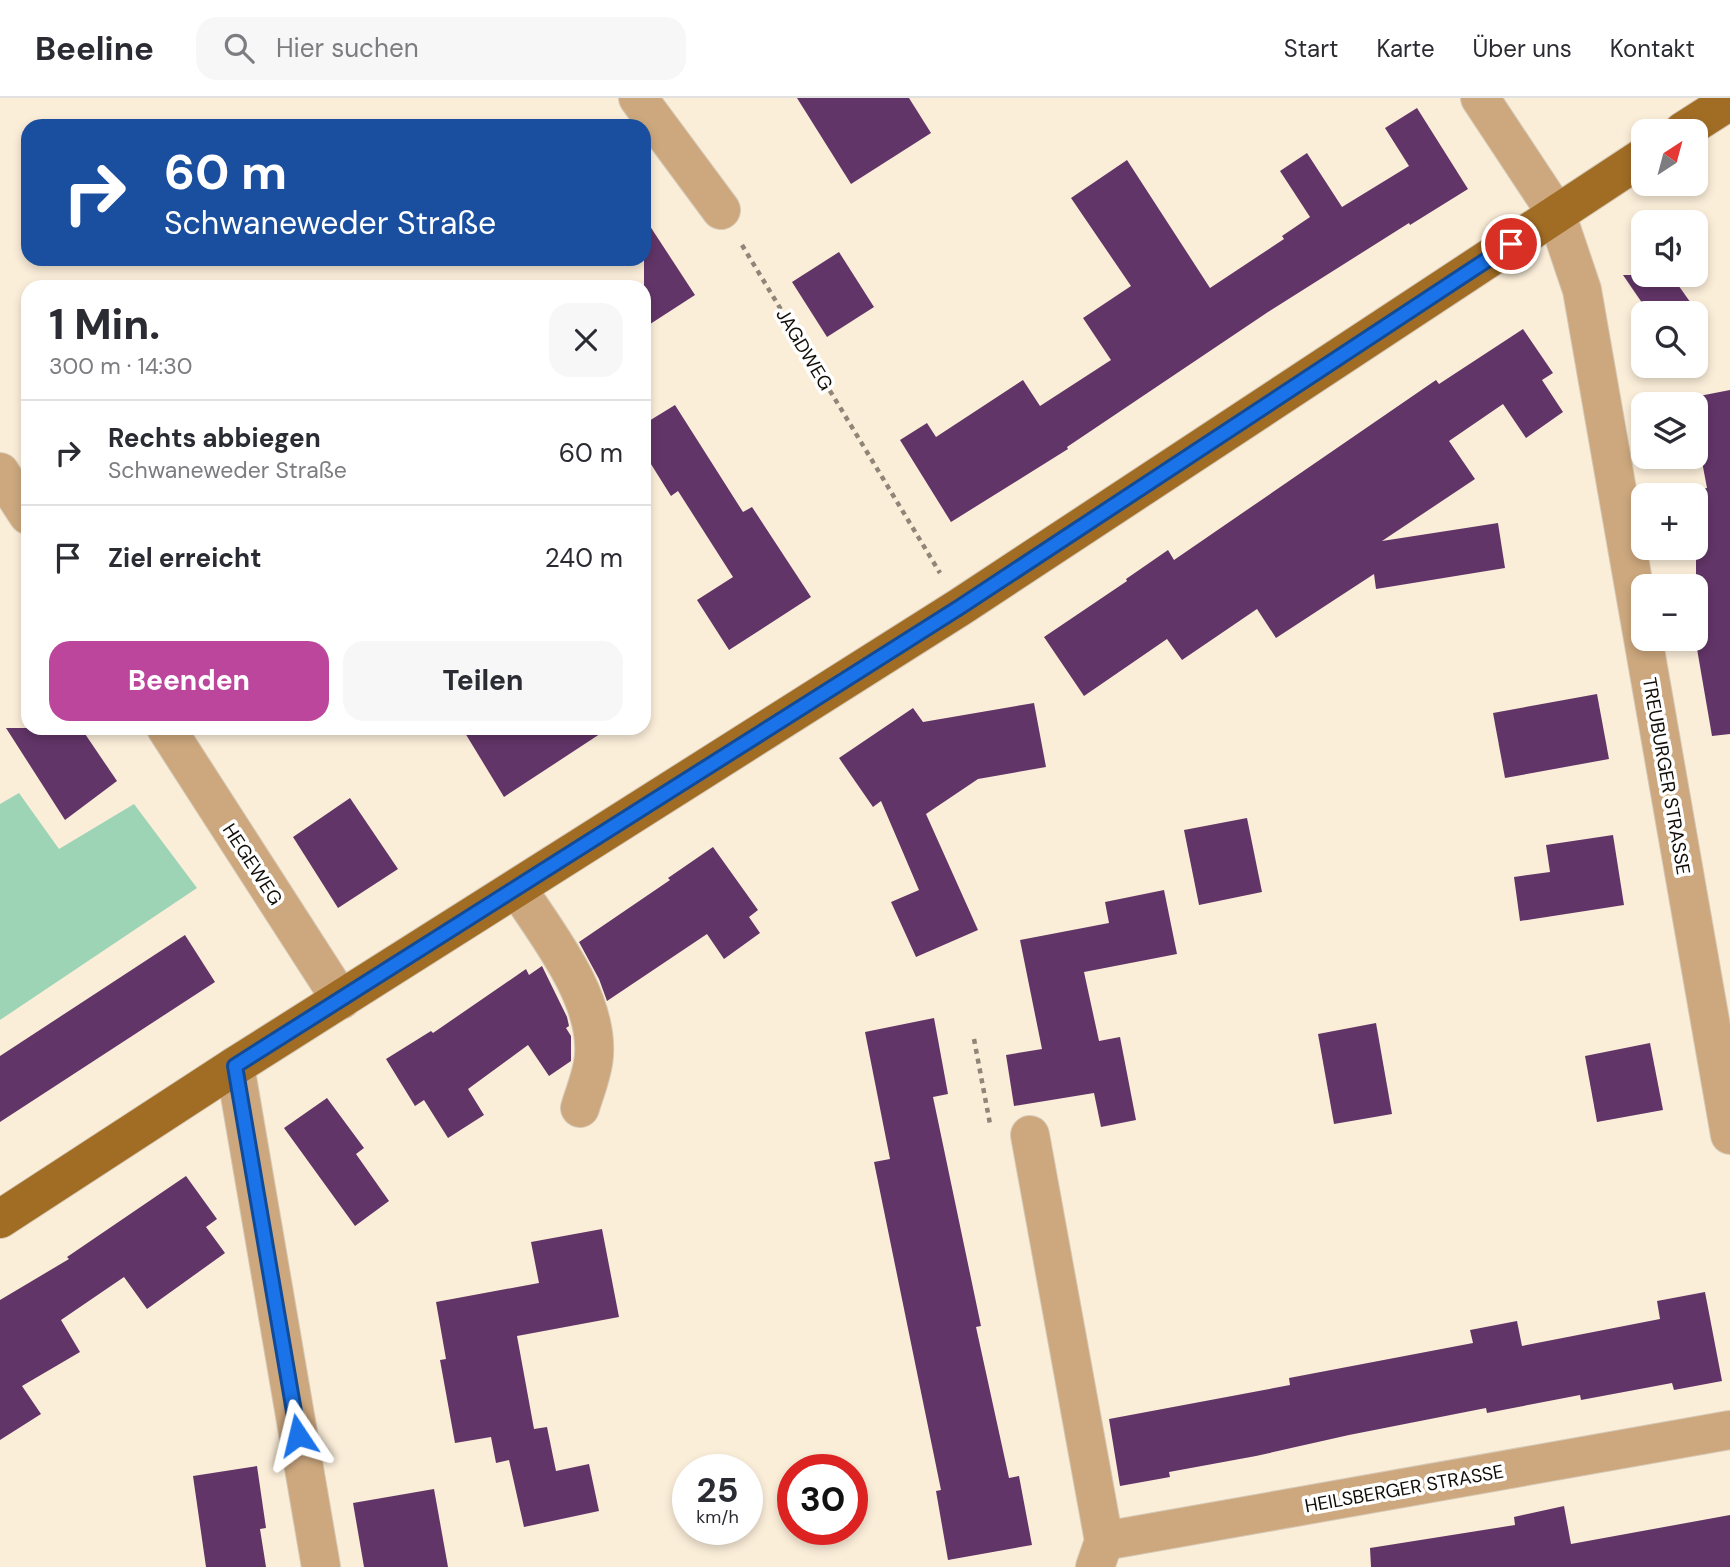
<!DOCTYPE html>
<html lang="de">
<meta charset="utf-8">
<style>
:root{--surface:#fff;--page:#f7f7f7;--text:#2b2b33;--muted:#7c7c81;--line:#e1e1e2;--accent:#bc469c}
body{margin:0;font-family:"DM Sans",sans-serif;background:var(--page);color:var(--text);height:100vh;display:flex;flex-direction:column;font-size:26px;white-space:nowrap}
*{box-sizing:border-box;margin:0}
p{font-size:23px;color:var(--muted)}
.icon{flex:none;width:38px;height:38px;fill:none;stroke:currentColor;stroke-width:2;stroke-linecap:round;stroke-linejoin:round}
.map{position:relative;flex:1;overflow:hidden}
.panel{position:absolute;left:21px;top:182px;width:630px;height:455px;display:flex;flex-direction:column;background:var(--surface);border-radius:21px;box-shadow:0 4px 10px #0003}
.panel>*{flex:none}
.hud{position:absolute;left:21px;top:21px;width:630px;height:147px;border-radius:21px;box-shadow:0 4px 10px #0003;background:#1a4fa0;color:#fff;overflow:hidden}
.needle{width:46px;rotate:36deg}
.fabs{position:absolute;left:1631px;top:21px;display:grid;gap:14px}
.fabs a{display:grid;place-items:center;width:77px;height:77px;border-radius:14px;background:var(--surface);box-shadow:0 4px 10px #0003;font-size:35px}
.speed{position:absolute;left:672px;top:1356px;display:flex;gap:14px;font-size:35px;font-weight:700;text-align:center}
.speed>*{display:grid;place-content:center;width:91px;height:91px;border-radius:50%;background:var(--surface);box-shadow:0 4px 10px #0003;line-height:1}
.speed small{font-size:18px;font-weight:400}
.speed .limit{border:10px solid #d22;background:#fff;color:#111}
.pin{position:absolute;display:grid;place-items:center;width:60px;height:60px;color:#fff;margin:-30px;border:4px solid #fff;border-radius:50%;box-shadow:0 2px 7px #0007}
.me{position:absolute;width:77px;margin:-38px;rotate:350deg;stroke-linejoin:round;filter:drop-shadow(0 0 5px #0008)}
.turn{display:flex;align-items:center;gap:24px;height:147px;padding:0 28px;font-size:32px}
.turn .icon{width:91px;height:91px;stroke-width:2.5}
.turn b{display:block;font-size:49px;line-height:60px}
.round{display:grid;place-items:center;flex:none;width:74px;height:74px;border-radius:21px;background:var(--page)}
.headline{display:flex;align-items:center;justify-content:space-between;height:119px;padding:0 28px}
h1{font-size:42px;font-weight:800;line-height:52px}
.cta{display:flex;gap:14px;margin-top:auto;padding:14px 28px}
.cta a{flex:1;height:80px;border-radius:21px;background:var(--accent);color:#fff;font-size:28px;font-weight:800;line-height:80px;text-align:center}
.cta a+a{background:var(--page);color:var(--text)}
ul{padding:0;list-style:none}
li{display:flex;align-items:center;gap:21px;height:105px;padding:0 28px;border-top:2px solid var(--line)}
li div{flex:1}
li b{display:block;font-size:26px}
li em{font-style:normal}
header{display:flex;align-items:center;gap:42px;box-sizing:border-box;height:98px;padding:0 35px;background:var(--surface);border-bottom:2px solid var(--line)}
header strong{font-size:33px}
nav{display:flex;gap:38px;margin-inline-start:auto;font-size:24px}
.search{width:490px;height:63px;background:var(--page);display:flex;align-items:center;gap:18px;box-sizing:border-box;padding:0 24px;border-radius:21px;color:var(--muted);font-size:26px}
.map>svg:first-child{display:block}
.green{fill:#9dd4b5}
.building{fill:#623568}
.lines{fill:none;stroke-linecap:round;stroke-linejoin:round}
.minor-casing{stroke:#d6cab7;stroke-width:40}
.major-casing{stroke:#d6cab7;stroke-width:40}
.path{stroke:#8f8678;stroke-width:4.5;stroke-dasharray:5 5;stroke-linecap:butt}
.minor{stroke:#cda87e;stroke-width:38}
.major{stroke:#a16d25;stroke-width:38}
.route-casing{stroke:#114b97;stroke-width:18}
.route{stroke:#1a73e8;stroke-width:12}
.labels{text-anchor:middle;stroke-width:7;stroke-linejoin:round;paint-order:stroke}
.street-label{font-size:19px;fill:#120e07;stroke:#fff}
</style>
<header>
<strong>Beeline</strong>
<div class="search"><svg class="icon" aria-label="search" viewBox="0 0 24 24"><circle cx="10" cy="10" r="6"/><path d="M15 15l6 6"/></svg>Hier suchen</div>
<nav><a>Start</a><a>Karte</a><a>Über uns</a><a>Kontakt</a></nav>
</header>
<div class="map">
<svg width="1730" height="1469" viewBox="0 0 1730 1469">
<rect width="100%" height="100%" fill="#fbeed9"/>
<path class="green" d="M 19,695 L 59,751 L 134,706 L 197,790 L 0,922 L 0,706 Z"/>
<g class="building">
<path d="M 797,0 L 909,0 L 931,35 L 851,86 Z"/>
<path d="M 1417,10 L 1468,91 L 1410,127 L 1409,125 L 1268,214 L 1067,349 L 1068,351 L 951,424 L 900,342 L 927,325 L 936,339 L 1023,282 L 1040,308 L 1111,262 L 1083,220 L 1131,188 L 1071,100 L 1127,62 L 1210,190 L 1284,141 L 1282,138 L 1310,119 L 1280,73 L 1307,55 L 1342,109 L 1409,68 L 1385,30 Z"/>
<path d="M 644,119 L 695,197 L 644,230 Z"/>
<path d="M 839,154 L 874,209 L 827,239 L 792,184 Z"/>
<path d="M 1623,177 L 1671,177 L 1698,215 L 1649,215 Z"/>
<path d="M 1523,231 L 1553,275 L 1542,282 L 1563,314 L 1526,340 L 1503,306 L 1449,343 L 1475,381 L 1382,443 L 1498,425 L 1505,470 L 1376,491 L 1374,476 L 1276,540 L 1257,511 L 1182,562 L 1167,541 L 1084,598 L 1044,539 L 1127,483 L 1126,481 L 1168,452 L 1174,462 L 1436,282 L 1439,286 Z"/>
<path d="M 1730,292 L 1730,636 L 1712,638 L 1696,545 L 1696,392 L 1707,390 L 1696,332 L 1696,306 L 1691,306 L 1689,300 Z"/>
<path d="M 675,307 L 743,414 L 752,409 L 811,499 L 729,552 L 697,502 L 733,479 L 678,393 L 671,398 L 644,355 L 644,326 Z"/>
<path d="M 1597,596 L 1609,661 L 1505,680 L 1493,615 Z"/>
<path d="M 1034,605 L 1046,669 L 978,681 L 926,716 L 978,832 L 916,859 L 891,804 L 919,792 L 881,703 L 873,709 L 839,660 L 913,610 L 923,624 Z"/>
<path d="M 6,630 L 81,630 L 117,683 L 65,722 Z"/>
<path d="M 462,630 L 609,630 L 504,699 Z"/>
<path d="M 350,700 L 398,771 L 338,810 L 293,739 Z"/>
<path d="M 1247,720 L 1262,794 L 1199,807 L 1184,732 Z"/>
<path d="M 1613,737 L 1624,807 L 1520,823 L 1514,779 L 1550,774 L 1546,747 Z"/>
<path d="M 713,749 L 758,812 L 749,819 L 760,835 L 724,861 L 707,836 L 607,903 L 599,881 L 579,844 L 670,782 L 668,780 Z"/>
<path d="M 1164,792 L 1177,856 L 1084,874 L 1099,943 L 1120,939 L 1136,1022 L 1101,1029 L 1094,995 L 1014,1008 L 1006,957 L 1042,951 L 1020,842 L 1109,825 L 1105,804 Z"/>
<path d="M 185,837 L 215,884 L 0,1024 L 0,958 Z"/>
<path d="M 542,868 L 567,919 L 569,928 L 566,930 L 571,938 L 571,963 L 549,978 L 528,947 L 468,991 L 484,1017 L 448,1040 L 424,1002 L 415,1008 L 386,961 L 431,933 L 433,935 L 526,871 L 529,877 Z"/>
<path d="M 934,920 L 948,996 L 933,999 L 981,1228 L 976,1229 L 1009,1380 L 1019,1378 L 1032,1447 L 948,1462 L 936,1393 L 941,1392 L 874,1064 L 890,1061 L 865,934 Z"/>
<path d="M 1376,925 L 1392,1016 L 1334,1026 L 1318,936 Z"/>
<path d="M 1650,945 L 1663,1012 L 1597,1024 L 1585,958 Z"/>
<path d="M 327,1000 L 364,1050 L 356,1056 L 389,1103 L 355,1128 L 284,1030 Z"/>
<path d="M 186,1078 L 217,1121 L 206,1129 L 225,1155 L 147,1211 L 124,1179 L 61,1222 L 80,1254 L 22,1288 L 41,1316 L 0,1342 L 0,1202 L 69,1161 L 67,1159 Z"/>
<path d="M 602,1131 L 619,1219 L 517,1238 L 534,1331 L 547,1329 L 556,1373 L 589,1366 L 599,1413 L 524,1429 L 509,1362 L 496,1365 L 491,1339 L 455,1345 L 440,1262 L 446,1261 L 436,1204 L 539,1185 L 531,1144 Z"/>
<path d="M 1705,1194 L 1722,1283 L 1674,1292 L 1672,1285 L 1581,1302 L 1580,1297 L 1487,1315 L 1486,1310 L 1349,1337 L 1256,1358 L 1169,1374 L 1170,1379 L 1120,1388 L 1109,1321 L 1290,1287 L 1289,1280 L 1473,1245 L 1470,1232 L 1517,1223 L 1522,1248 L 1660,1221 L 1657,1203 Z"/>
<path d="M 257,1368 L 266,1430 L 260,1431 L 266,1469 L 206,1469 L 193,1378 Z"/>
<path d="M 434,1391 L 448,1469 L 364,1469 L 353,1405 Z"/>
<path d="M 1564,1408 L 1571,1446 L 1730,1417 L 1730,1469 L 1371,1469 L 1370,1450 L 1515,1427 L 1514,1419 Z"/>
</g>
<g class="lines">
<defs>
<g id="minor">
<path d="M 638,0 L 721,112"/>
<path d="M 1480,0 L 1556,115 L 1582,192 L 1730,1037"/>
<path d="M 0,374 L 28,417"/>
<path d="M 166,630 L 341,902"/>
<path d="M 517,790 C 547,836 598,899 594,957 C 593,975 585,993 580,1010"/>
<path d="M 235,968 L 321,1469"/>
<path d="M 1030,1037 L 1104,1443 L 1095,1469"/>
<path d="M 1104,1443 L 1730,1332"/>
</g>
<g id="major">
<path d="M 1683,33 L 1730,3"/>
<path d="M 0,1121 L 235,968 L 960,509 L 1643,59"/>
</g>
</defs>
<use href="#minor" class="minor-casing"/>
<use href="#major" class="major-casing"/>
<g class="path">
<path d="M 742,147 L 940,475"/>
<path d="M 974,941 L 990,1026"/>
</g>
<use href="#minor" class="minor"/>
<use href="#major" class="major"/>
</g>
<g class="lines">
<defs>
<path id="route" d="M 298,1337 L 235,968 L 960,509 L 1511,146"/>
</defs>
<use href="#route" class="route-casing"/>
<use href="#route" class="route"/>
</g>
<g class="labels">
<g class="street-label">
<text transform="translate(805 251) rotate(59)" y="7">JAGDWEG</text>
<text transform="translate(1667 678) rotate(80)" y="7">TREUBURGER STRASSE</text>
<text transform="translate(253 766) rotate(57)" y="7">HEGEWEG</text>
<text transform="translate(1404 1390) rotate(-10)" y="7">HEILSBERGER STRASSE</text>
</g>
</g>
</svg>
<div class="fabs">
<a><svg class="needle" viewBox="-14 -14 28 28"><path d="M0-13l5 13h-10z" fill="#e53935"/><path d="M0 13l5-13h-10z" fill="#7c7c81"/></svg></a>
<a><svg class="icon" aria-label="sound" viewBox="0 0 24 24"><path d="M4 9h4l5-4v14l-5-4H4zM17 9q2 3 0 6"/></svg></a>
<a><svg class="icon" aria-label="search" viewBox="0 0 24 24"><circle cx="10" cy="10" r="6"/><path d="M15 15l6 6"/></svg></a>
<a><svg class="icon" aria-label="layers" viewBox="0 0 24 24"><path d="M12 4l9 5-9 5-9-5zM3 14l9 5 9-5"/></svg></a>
<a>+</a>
<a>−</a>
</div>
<div class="speed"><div>25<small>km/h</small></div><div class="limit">30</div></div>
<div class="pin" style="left:1511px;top:146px;background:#d93025"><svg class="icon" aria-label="arrive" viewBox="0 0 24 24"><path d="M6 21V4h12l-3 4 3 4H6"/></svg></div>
<svg class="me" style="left:298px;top:1337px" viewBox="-20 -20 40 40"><path d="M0-17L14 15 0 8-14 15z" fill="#1a73e8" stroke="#fff" stroke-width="4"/></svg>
<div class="hud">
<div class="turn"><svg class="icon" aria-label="right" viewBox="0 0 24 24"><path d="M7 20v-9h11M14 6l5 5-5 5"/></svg><div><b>60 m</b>Schwaneweder Straße</div></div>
</div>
<section class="panel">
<div class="headline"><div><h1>1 Min.</h1><p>300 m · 14:30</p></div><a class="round"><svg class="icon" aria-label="close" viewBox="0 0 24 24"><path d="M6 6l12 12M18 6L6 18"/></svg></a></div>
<ul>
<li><svg class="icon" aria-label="right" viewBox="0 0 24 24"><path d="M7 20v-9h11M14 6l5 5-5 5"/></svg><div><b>Rechts abbiegen</b><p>Schwaneweder Straße</p></div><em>60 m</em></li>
<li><svg class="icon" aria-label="arrive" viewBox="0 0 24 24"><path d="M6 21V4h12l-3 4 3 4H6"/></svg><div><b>Ziel erreicht</b></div><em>240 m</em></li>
</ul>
<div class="cta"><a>Beenden</a><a>Teilen</a></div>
</section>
</div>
